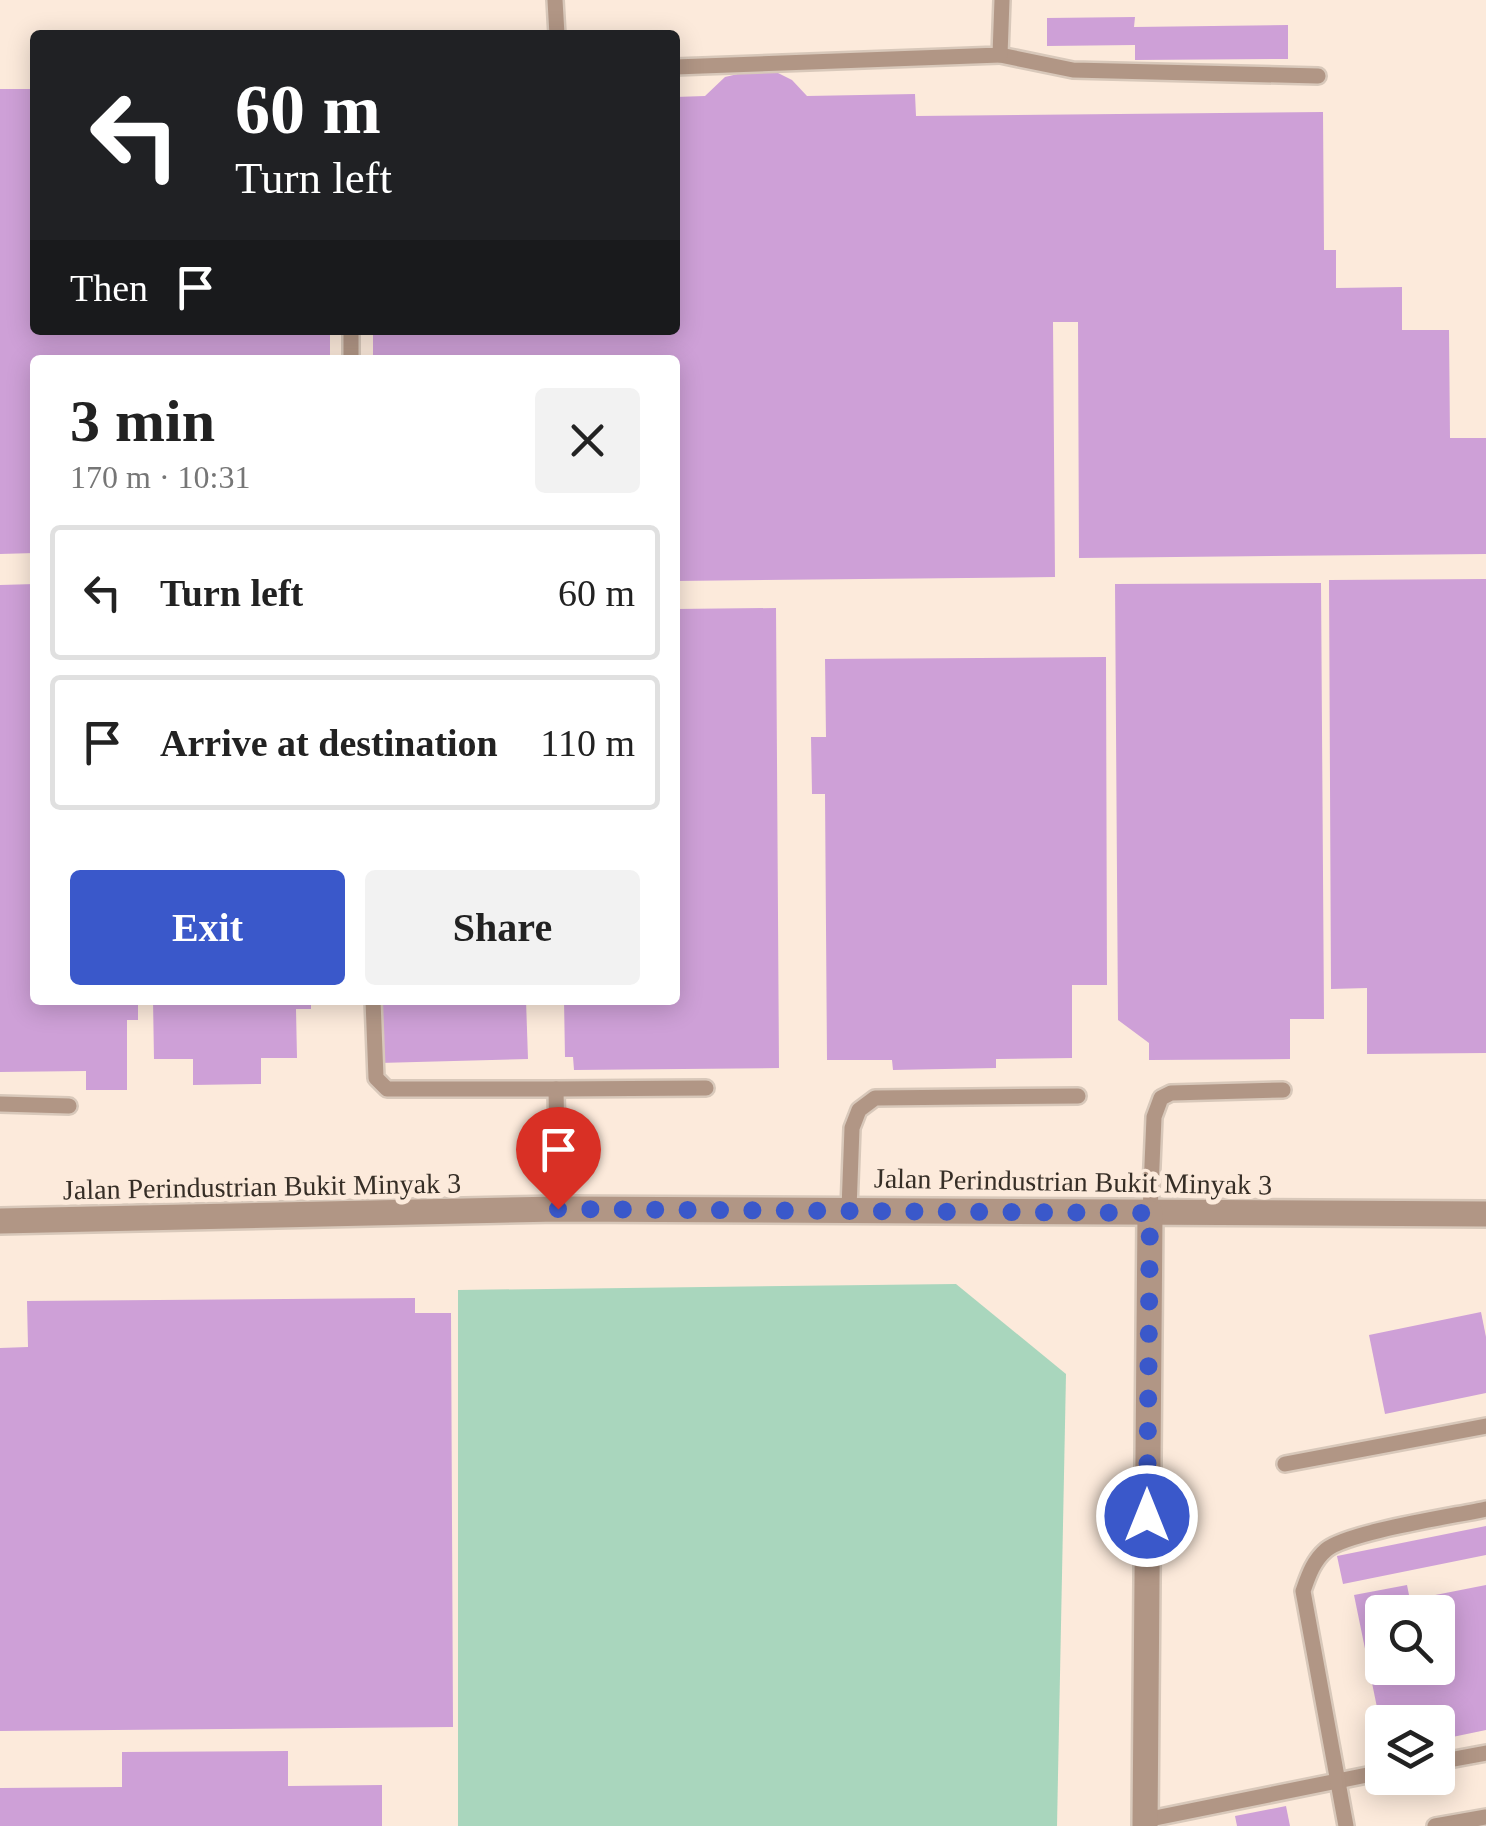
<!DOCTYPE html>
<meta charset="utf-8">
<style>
:root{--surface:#fff;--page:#f2f2f2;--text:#222;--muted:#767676;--line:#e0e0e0;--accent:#3a58ca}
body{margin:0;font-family:Georgia,serif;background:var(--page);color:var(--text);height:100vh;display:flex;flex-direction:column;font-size:38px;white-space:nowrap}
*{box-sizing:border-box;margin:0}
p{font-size:32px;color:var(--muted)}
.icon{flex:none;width:55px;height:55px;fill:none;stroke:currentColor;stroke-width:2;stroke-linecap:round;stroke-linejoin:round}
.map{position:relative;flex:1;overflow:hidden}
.details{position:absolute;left:30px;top:355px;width:650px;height:650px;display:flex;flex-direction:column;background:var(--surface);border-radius:10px;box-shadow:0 5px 25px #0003}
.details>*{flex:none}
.top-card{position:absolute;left:30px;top:30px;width:650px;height:305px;border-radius:10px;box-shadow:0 5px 25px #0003;background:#202124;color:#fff;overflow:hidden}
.controls{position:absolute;left:1365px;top:1595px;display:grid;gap:20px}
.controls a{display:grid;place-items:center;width:90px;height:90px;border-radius:10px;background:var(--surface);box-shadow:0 5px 25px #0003;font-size:50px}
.pin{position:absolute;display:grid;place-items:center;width:85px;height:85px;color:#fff;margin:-102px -42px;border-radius:50% 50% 50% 0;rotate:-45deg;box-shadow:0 0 10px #0007}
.pin .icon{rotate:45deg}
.me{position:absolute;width:110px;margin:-55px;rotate:0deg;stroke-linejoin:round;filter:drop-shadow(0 0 8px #0008)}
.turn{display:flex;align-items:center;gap:35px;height:210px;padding:0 40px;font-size:45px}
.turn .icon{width:130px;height:130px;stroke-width:2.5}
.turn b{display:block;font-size:70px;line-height:85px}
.then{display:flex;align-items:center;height:95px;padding:0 40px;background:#0003;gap:20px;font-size:38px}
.round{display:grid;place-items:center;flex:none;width:105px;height:105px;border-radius:10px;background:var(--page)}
.summary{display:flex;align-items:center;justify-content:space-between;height:170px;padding:0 40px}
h1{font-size:60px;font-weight:700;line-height:75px}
.button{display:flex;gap:20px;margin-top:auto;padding:20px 40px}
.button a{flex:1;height:115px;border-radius:10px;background:var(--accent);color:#fff;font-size:40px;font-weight:700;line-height:115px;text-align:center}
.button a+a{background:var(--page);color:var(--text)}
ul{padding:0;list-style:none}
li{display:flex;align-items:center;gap:30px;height:135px;margin:0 20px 15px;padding:0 20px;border:5px solid var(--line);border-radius:10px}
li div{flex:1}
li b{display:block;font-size:38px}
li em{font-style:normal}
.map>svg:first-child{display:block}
.green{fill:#a9d6bd}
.building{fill:#cea0d7;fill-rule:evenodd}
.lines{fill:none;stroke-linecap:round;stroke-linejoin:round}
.lane-casing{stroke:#d8c8ba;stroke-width:20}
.street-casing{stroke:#d8c8ba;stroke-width:30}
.lane{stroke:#b19685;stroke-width:15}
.street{stroke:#b19685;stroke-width:25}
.route{stroke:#3a58ca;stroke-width:18;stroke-dasharray:0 32.4}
.labels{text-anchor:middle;stroke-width:10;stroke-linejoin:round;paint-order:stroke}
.street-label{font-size:28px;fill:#362e26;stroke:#fceadb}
</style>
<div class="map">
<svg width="1486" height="1826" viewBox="0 0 1486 1826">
<rect width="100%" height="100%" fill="#fceadb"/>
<path class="green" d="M 956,1284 L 1066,1374 L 1057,1826 L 458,1826 L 458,1290 Z"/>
<g class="building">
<path d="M 1135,17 L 1134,27 L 1288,25 L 1288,59 L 1135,60 L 1135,45 L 1047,46 L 1047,18 Z"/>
<path d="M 759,69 L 776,72 L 792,80 L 807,96 L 915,94 L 916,116 L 1323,112 L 1324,250 L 1336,250 L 1336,288 L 1402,287 L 1402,330 L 1449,330 L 1450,438 L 1486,438 L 1486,554 L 1079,558 L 1078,322 L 1053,322 L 1055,577 L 675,581 L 675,360 L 373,360 L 373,330 L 675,330 L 675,97 L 705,96 L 725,77 Z"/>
<path d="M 0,89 L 35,89 L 35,330 L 330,330 L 330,360 L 35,360 L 35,553 L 0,554 Z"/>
<path d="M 1486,579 L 1486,1053 L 1367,1054 L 1367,988 L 1331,989 L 1329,580 Z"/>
<path d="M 1321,583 L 1324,1019 L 1290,1019 L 1290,1059 L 1149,1060 L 1149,1043 L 1118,1020 L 1115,584 Z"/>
<path d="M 35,584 L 35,1000 L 138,1000 L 138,1020 L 127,1020 L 127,1090 L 86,1090 L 86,1071 L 0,1072 L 0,585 Z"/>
<path d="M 776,608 L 779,1068 L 574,1070 L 573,1057 L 565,1057 L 564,1000 L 675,1000 L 675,609 Z"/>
<path d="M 1106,657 L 1107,985 L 1072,985 L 1072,1058 L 996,1059 L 996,1068 L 893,1070 L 892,1060 L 827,1060 L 825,794 L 812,794 L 811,737 L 826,737 L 825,659 Z"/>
<path d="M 153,1000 L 311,1000 L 311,1009 L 296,1009 L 297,1058 L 261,1058 L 261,1084 L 193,1085 L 193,1059 L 154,1059 Z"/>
<path d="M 377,1000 L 526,1000 L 528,1059 L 379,1063 Z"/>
<path d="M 415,1298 L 415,1313 L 451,1313 L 453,1727 L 0,1731 L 0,1348 L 28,1347 L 27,1301 Z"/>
<path d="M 1481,1312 L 1486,1337 L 1486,1393 L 1385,1414 L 1369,1335 Z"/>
<path d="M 1486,1526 L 1486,1555 L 1343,1584 L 1337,1556 Z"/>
<path d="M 1407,1585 L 1410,1600 L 1486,1585 L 1486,1730 L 1438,1740 L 1438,1722 L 1380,1722 L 1354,1595 ZM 1382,1612 L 1438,1612 L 1438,1668 L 1382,1668 Z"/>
<path d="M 288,1751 L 288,1786 L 382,1785 L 382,1826 L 0,1826 L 0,1788 L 122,1787 L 122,1752 Z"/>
<path d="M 1286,1806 L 1290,1826 L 1237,1826 L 1235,1816 Z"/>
</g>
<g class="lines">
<defs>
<g id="lane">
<path d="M 555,0 L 557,35"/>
<path d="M 1000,55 L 1073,70 L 1318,76"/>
<path d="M 675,67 L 1000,55 L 1002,0"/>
<path d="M 351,330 L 351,360"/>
<path d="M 373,1000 L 376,1078 L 387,1089 L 556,1089 L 558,1209"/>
<path d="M 556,1089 L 706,1088"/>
<path d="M 0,1104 L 69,1106"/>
<path d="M 849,1209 L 852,1128 L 859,1110 L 875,1098 L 1078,1096"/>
<path d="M 1150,1213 L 1154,1117 L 1161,1098 L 1171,1093 L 1283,1090"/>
<path d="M 1285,1464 L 1486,1426"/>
<path d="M 1438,1762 L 1486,1753"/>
<path d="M 1145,1820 L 1382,1772"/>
<path d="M 1346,1826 L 1303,1591 C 1308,1577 1313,1561 1326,1550 C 1347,1532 1454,1516 1486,1509"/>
<path d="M 1435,1826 L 1486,1817"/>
</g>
<g id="street">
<path d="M 0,1221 L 558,1209 L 1486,1214"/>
<path d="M 1145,1826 L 1150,1213"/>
</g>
</defs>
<use href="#lane" class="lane-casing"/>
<use href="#street" class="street-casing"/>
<use href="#lane" class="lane"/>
<use href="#street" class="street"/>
</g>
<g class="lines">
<path class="route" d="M 558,1209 L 1150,1213 L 1147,1516"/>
</g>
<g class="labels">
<g class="street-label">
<text transform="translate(1073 1181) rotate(1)" y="10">Jalan Perindustrian Bukit Minyak 3</text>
<text transform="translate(262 1186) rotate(-1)" y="10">Jalan Perindustrian Bukit Minyak 3</text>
</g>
</g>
</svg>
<div class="controls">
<a><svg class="icon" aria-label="search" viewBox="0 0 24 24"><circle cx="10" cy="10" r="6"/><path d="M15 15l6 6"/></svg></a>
<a><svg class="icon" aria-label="layers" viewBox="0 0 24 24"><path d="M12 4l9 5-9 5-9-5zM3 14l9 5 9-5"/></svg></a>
</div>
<div class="pin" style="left:558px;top:1209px;background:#d93025"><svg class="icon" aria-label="arrive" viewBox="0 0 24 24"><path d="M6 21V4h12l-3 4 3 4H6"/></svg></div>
<svg class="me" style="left:1147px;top:1516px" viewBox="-20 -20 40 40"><circle r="17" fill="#3a58ca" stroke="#fff" stroke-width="3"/><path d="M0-11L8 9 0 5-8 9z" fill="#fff"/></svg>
<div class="top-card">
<div class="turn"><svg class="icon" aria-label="left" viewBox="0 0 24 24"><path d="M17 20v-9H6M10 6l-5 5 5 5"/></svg><div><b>60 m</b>Turn left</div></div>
<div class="then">Then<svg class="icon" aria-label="arrive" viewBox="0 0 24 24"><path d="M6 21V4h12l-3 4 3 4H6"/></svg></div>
</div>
<section class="details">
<div class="summary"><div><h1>3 min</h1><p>170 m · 10:31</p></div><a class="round"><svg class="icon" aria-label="close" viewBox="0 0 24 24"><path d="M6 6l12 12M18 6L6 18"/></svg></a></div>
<ul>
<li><svg class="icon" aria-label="left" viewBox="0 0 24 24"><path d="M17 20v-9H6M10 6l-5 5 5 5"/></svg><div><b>Turn left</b></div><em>60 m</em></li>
<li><svg class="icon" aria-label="arrive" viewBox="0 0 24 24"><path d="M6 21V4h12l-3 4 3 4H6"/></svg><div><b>Arrive at destination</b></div><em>110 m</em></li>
</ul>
<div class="button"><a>Exit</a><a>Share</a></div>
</section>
</div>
